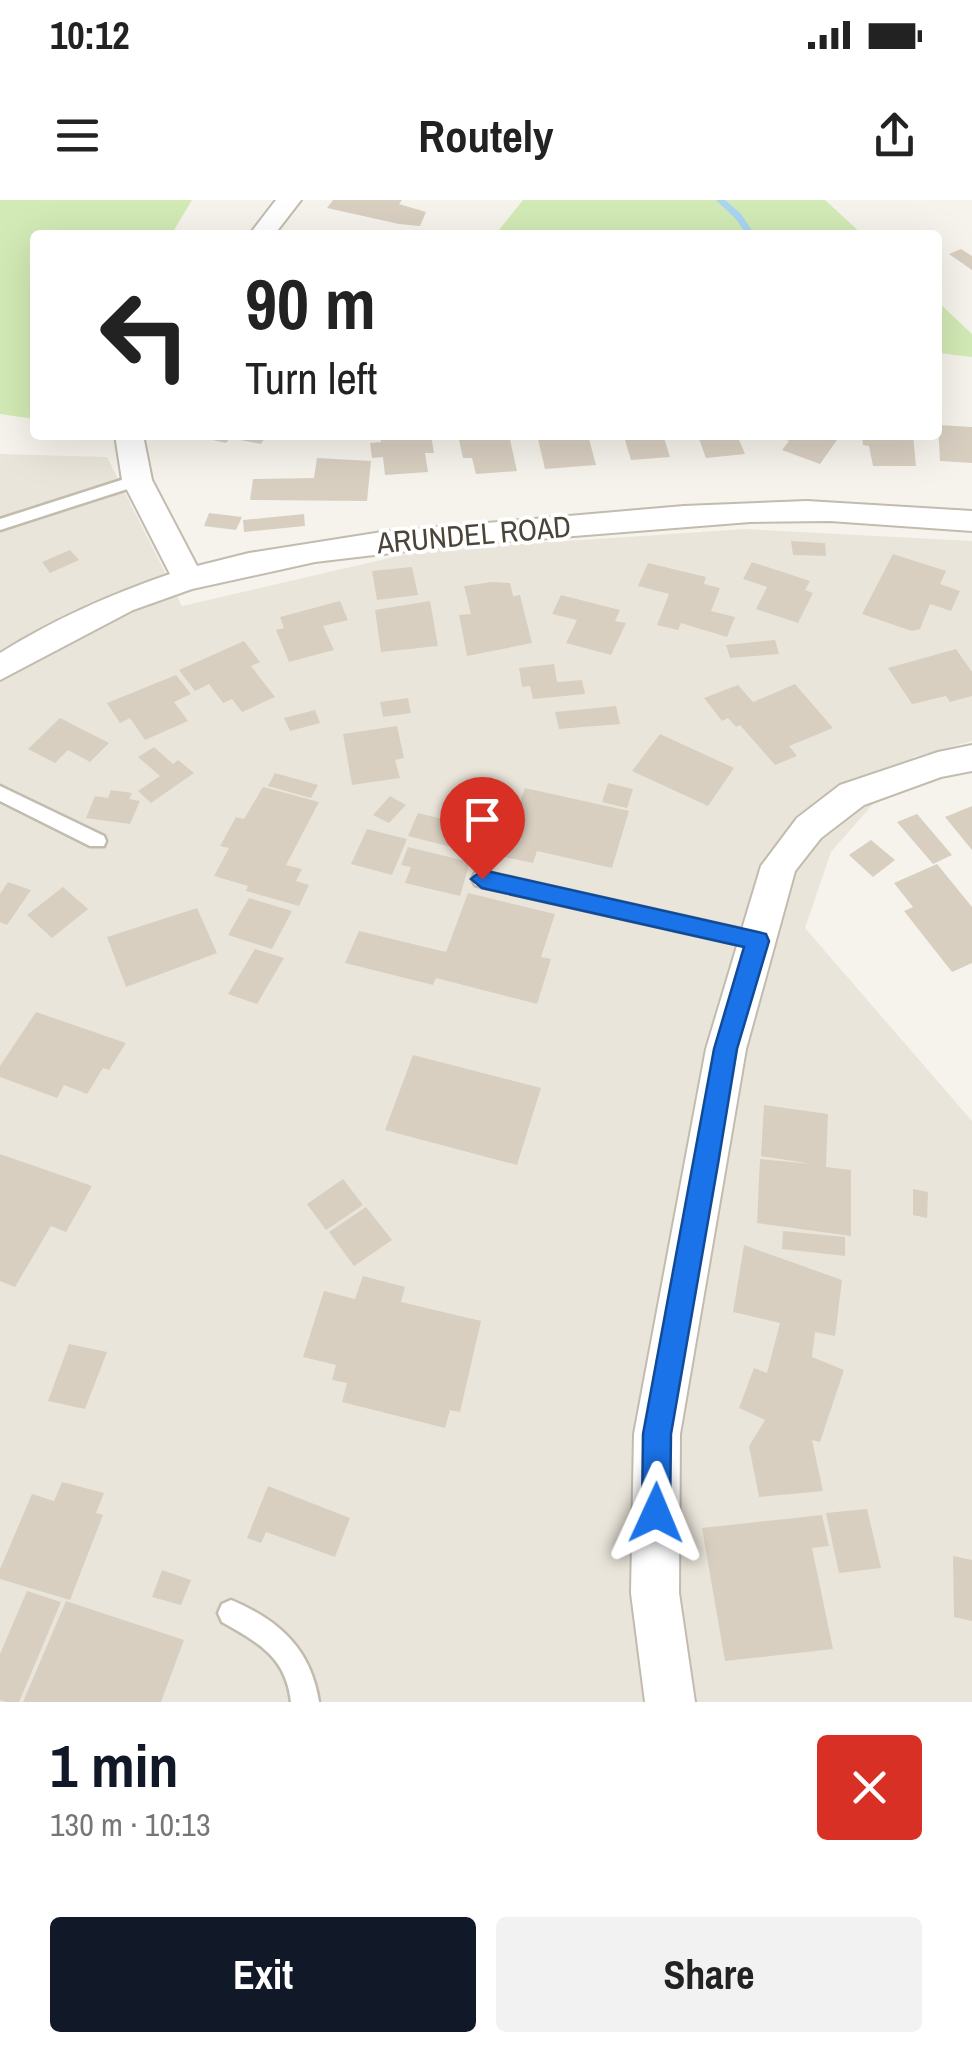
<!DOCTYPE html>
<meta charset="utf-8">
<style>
:root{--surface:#fff;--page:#f2f2f2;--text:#222;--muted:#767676;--accent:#111827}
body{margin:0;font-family:"Archivo Narrow",sans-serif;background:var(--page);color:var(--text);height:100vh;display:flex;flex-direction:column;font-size:38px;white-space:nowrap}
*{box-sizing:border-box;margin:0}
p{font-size:32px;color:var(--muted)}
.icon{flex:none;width:55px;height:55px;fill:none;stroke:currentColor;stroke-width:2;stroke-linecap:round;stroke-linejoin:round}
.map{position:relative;height:1502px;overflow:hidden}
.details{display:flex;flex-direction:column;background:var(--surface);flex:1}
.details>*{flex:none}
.banner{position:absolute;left:30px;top:30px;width:912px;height:210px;border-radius:10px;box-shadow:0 10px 40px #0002;background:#fff;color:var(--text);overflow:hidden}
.pin{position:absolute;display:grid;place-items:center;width:85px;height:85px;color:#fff;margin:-102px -42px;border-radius:50% 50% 50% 0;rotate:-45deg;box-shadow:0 0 10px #0007}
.pin .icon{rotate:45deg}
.me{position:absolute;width:110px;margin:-55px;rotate:1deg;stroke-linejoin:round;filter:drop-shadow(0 0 8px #0008)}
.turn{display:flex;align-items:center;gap:35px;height:210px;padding:0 50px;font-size:45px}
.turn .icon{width:130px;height:130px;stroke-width:2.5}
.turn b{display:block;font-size:70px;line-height:85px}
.round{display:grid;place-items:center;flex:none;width:105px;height:105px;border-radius:10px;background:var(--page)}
.headline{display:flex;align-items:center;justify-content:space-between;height:170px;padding:0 50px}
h1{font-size:60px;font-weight:700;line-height:75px;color:var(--accent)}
.button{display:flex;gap:20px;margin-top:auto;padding:20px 50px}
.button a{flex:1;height:115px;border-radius:10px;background:var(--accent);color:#fff;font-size:40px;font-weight:700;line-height:115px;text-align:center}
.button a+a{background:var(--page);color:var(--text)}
.status{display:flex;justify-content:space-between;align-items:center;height:70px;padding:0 50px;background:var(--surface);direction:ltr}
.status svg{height:28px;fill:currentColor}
header{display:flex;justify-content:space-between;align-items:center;height:130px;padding:0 50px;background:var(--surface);font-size:45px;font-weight:700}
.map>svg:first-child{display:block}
.residential{fill:#eae5da}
.green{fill:#d2eab5}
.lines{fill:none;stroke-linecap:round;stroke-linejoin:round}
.stream{fill:#a9d4f2;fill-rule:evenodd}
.building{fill:#d8cfc1}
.service-casing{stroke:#c2bbae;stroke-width:5}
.minor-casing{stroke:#c2bbae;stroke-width:4}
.service{fill:#fff;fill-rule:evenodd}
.minor{fill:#fff;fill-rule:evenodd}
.route{fill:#1a73e8;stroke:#114b97;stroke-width:2.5}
.labels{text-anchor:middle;stroke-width:8;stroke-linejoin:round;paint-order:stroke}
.street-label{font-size:30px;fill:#4b4439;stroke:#fff}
</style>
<div class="status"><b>10:12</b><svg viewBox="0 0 49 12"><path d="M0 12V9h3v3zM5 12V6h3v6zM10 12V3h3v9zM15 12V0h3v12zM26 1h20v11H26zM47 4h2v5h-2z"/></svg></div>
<header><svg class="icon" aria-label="menu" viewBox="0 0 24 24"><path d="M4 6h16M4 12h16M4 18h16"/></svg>Routely<svg class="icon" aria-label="share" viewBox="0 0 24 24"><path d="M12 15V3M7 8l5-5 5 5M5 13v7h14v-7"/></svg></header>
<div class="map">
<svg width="972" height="1502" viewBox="0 0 972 1502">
<rect width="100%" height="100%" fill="#f6f3ec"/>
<path class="residential" d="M 0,254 L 107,257 L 182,406 L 420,351 L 745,329 L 972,341 L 972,541 L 914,557 L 831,652 L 805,728 L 972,921 L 972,1502 L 0,1502 Z"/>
<g class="green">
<path d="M 0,0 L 192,0 L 171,35 L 35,35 L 35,219 L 0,214 Z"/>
<path d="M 523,0 L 825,0 L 863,35 L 495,35 Z"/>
<path d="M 938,102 L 972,134 L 972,157 L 938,153 Z"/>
</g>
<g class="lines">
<path class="stream" d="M 716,0 L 725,0 L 741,14 L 755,35 L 747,35 L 735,18 Z"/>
</g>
<g class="building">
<path d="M 333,0 L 402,0 L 399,4 L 426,12 L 420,26 L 399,24 L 327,8 Z"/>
<path d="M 961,49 L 972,56 L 972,70 L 949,54 Z"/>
<path d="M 938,225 L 972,227 L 972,263 L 940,261 Z"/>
<path d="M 211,235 L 267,235 L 261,244 L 230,238 L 226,243 L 208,239 Z"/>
<path d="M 380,235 L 431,235 L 434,253 L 425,253 L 428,272 L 385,275 L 383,257 L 372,258 L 370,243 L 381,242 Z"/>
<path d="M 509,235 L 517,271 L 476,274 L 472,258 L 463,258 L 459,240 Z"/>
<path d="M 537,235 L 588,235 L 596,265 L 545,269 Z"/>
<path d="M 617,235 L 663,235 L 670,257 L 631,260 L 625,240 L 619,240 Z"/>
<path d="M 692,235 L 737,235 L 745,254 L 706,258 L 699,239 Z"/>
<path d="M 773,235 L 831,235 L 830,238 L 837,240 L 820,264 L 782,250 L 789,241 Z"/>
<path d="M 862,235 L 913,235 L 916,266 L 873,266 L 869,246 L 863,245 Z"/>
<path d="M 317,258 L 371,261 L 367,301 L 250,300 L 253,279 L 314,278 Z"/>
<path d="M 209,313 L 242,317 L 236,330 L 204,326 Z"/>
<path d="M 304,314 L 305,326 L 244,332 L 243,320 Z"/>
<path d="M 791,341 L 825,343 L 826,356 L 793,355 Z"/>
<path d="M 70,350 L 79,360 L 50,373 L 42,362 Z"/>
<path d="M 893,354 L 946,371 L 940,384 L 960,391 L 951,411 L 930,404 L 920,429 L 912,431 L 862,414 Z"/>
<path d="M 752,362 L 810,381 L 805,390 L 813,393 L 798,423 L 756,409 L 767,387 L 743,379 Z"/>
<path d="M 648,363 L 706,377 L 704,384 L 720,388 L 711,411 L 735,417 L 727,437 L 681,423 L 678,430 L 657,425 L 669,394 L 638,386 Z"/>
<path d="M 412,367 L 418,395 L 377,400 L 372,371 Z"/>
<path d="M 492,382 L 510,383 L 513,396 L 520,395 L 532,443 L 467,456 L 459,415 L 471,414 L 464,386 Z"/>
<path d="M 561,395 L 620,410 L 615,421 L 626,423 L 611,455 L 566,443 L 577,420 L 552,414 Z"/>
<path d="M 340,401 L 348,420 L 323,426 L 334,450 L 289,462 L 276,430 L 284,428 L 280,417 Z"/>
<path d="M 430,401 L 438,446 L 381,452 L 375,410 Z"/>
<path d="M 775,440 L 779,454 L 730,458 L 726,445 Z"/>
<path d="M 244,441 L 260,462 L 251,466 L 275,497 L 242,512 L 232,499 L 223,503 L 209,484 L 195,491 L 179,470 Z"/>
<path d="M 956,449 L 972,472 L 972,496 L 950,502 L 946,496 L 912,504 L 888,468 Z"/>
<path d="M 554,464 L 557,482 L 582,480 L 585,494 L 533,499 L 530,486 L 522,487 L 519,468 Z"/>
<path d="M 176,475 L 191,494 L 174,502 L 188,521 L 145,540 L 130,518 L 120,523 L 107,503 Z"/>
<path d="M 795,484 L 833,528 L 789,546 L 797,556 L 775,565 L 740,525 L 736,527 L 728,518 L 722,521 L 704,498 L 738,485 L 753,502 Z"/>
<path d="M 408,498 L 411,513 L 383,517 L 380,502 Z"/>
<path d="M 616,506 L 620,524 L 559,529 L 555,512 Z"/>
<path d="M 315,510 L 320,523 L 290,531 L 284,518 Z"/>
<path d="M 60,518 L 109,543 L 90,562 L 68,550 L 55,563 L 28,549 Z"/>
<path d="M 397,526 L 404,558 L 395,560 L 400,578 L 352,585 L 343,534 Z"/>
<path d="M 660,534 L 734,568 L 708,606 L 632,571 Z"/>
<path d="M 154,547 L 173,564 L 178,560 L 194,573 L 151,603 L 138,591 L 160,576 L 138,557 Z"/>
<path d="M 275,573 L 318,585 L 311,598 L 268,586 Z"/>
<path d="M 608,583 L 633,589 L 627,608 L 602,602 Z"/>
<path d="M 263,587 L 319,602 L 286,665 L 302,669 L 296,681 L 309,685 L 299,706 L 246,691 L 248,686 L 214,676 L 229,648 L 220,646 L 236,617 L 244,619 Z"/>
<path d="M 525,588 L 629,611 L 612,668 L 537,651 L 533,663 L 500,656 Z"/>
<path d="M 111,590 L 132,593 L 129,599 L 140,601 L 130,624 L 86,618 L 95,596 L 108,598 Z"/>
<path d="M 390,596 L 406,605 L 389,623 L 373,615 Z"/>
<path d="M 972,606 L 972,650 L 945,617 Z"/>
<path d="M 418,613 L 500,633 L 491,657 L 408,636 Z"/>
<path d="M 917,614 L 952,655 L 933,664 L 897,622 Z"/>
<path d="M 367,629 L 407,639 L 392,675 L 351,664 Z"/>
<path d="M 871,640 L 895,660 L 873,677 L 849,655 Z"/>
<path d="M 408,647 L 470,662 L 460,696 L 405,683 L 411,667 L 401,665 Z"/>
<path d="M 937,664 L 972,707 L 972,763 L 952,772 L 904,711 L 913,707 L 894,683 Z"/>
<path d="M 8,682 L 31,690 L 7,725 L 0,722 L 0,694 Z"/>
<path d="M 63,687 L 88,709 L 52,738 L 27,715 Z"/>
<path d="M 468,693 L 555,714 L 541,757 L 551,759 L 537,804 L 436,778 L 433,785 L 345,763 L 359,731 L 446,752 Z"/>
<path d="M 249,698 L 292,711 L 272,749 L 228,735 Z"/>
<path d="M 197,708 L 217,753 L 126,787 L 107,737 Z"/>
<path d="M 255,749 L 284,758 L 257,804 L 228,794 Z"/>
<path d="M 36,812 L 126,843 L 109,870 L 103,868 L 87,894 L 64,885 L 57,898 L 0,877 L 0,866 Z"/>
<path d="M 413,855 L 541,888 L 517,965 L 385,930 Z"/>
<path d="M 764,905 L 828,914 L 826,967 L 851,970 L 851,1036 L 757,1023 L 760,959 L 813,964 L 761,956 Z"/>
<path d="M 0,954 L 92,986 L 66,1032 L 51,1026 L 15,1087 L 0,1081 Z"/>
<path d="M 343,979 L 363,1005 L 326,1030 L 307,1004 Z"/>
<path d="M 913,989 L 928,992 L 927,1018 L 913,1015 Z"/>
<path d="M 366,1007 L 392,1040 L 354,1066 L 329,1032 Z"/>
<path d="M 783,1031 L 845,1037 L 845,1056 L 782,1049 Z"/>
<path d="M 744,1045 L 842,1080 L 835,1136 L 815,1132 L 812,1157 L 844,1170 L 820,1242 L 812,1240 L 823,1291 L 759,1297 L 749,1246 L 765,1220 L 739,1208 L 754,1168 L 767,1173 L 780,1123 L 733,1112 Z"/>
<path d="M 363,1076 L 405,1087 L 401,1102 L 481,1121 L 460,1212 L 450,1210 L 445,1228 L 342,1202 L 347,1183 L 332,1180 L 336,1165 L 303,1157 L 324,1091 L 355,1099 Z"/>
<path d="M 69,1144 L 107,1152 L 85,1209 L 48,1201 Z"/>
<path d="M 62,1282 L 104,1293 L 96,1313 L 103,1315 L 70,1400 L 0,1379 L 0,1369 L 32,1294 L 54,1301 Z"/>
<path d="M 268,1286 L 350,1318 L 335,1357 L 266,1332 L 261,1343 L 247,1338 Z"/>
<path d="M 867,1309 L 881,1368 L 839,1373 L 826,1313 Z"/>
<path d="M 822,1315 L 829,1346 L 812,1348 L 833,1449 L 725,1461 L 702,1328 Z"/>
<path d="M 953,1356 L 972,1360 L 972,1421 L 954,1417 Z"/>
<path d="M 162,1370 L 191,1380 L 181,1405 L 152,1397 Z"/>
<path d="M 27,1391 L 61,1402 L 19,1502 L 6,1502 L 0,1500 L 0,1454 Z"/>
<path d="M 66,1401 L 184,1440 L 161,1502 L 23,1502 Z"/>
</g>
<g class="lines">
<defs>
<g id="service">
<path d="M 137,275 L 145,280 L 143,284 L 0,330 L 0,319 Z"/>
<path d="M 0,586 L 104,636 L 106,641 L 104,646 L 90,646 L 0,601 Z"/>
<path d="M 482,671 L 758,733 L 765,735 L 768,741 L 765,747 L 758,749 L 482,687 L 475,685 L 472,679 L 475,673 Z"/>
<path d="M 231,1400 C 279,1420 311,1449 319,1502 L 291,1502 C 286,1457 259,1443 222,1422 L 218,1413 L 222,1404 Z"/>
</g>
<g id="minor">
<path d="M 276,0 L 301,0 L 274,35 L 249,35 Z"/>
<path d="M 115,235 L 143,235 L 152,280 L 197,366 L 249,353 L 382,332 L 684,306 L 807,301 L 972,311 L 972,331 L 830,321 L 750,322 L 450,346 L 315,362 L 192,389 L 133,410 L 0,480 L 0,453 C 55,419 109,395 170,374 L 122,280 Z"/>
<path d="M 972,545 L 972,571 L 941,577 L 864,605 L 821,638 L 795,671 L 746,849 L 680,1234 L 679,1393 L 695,1502 L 645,1502 L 631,1393 L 634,1234 L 706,849 L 761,666 L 797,618 L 840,585 L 938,552 Z"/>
</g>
</defs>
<use href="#service" class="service-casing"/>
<use href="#minor" class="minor-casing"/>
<use href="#service" class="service"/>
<use href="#minor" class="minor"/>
</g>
<path class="route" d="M 482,670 L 758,732 L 766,734 L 769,741 L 737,849 L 718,964 L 671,1234 L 670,1313 L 666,1323 L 656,1328 L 646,1323 L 642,1313 L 643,1234 L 714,849 L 744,747 L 482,688 L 471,679 Z"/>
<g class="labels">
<g class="street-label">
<text transform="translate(474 335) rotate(-5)" y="10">ARUNDEL ROAD</text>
</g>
</g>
</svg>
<div class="pin" style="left:482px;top:679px;background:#d93025"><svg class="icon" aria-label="arrive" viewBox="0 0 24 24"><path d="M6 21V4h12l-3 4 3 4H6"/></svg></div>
<svg class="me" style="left:656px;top:1313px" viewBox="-20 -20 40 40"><path d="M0-17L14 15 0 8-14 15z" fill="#1a73e8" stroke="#fff" stroke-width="4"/></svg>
<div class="banner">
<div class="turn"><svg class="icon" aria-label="left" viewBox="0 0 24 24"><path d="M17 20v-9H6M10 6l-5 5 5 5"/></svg><div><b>90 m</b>Turn left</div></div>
</div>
</div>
<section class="details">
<div class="headline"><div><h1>1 min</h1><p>130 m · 10:13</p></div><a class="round" style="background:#d93025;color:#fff"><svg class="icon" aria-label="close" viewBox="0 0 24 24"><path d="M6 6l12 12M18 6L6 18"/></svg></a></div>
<div class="button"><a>Exit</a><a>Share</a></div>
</section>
